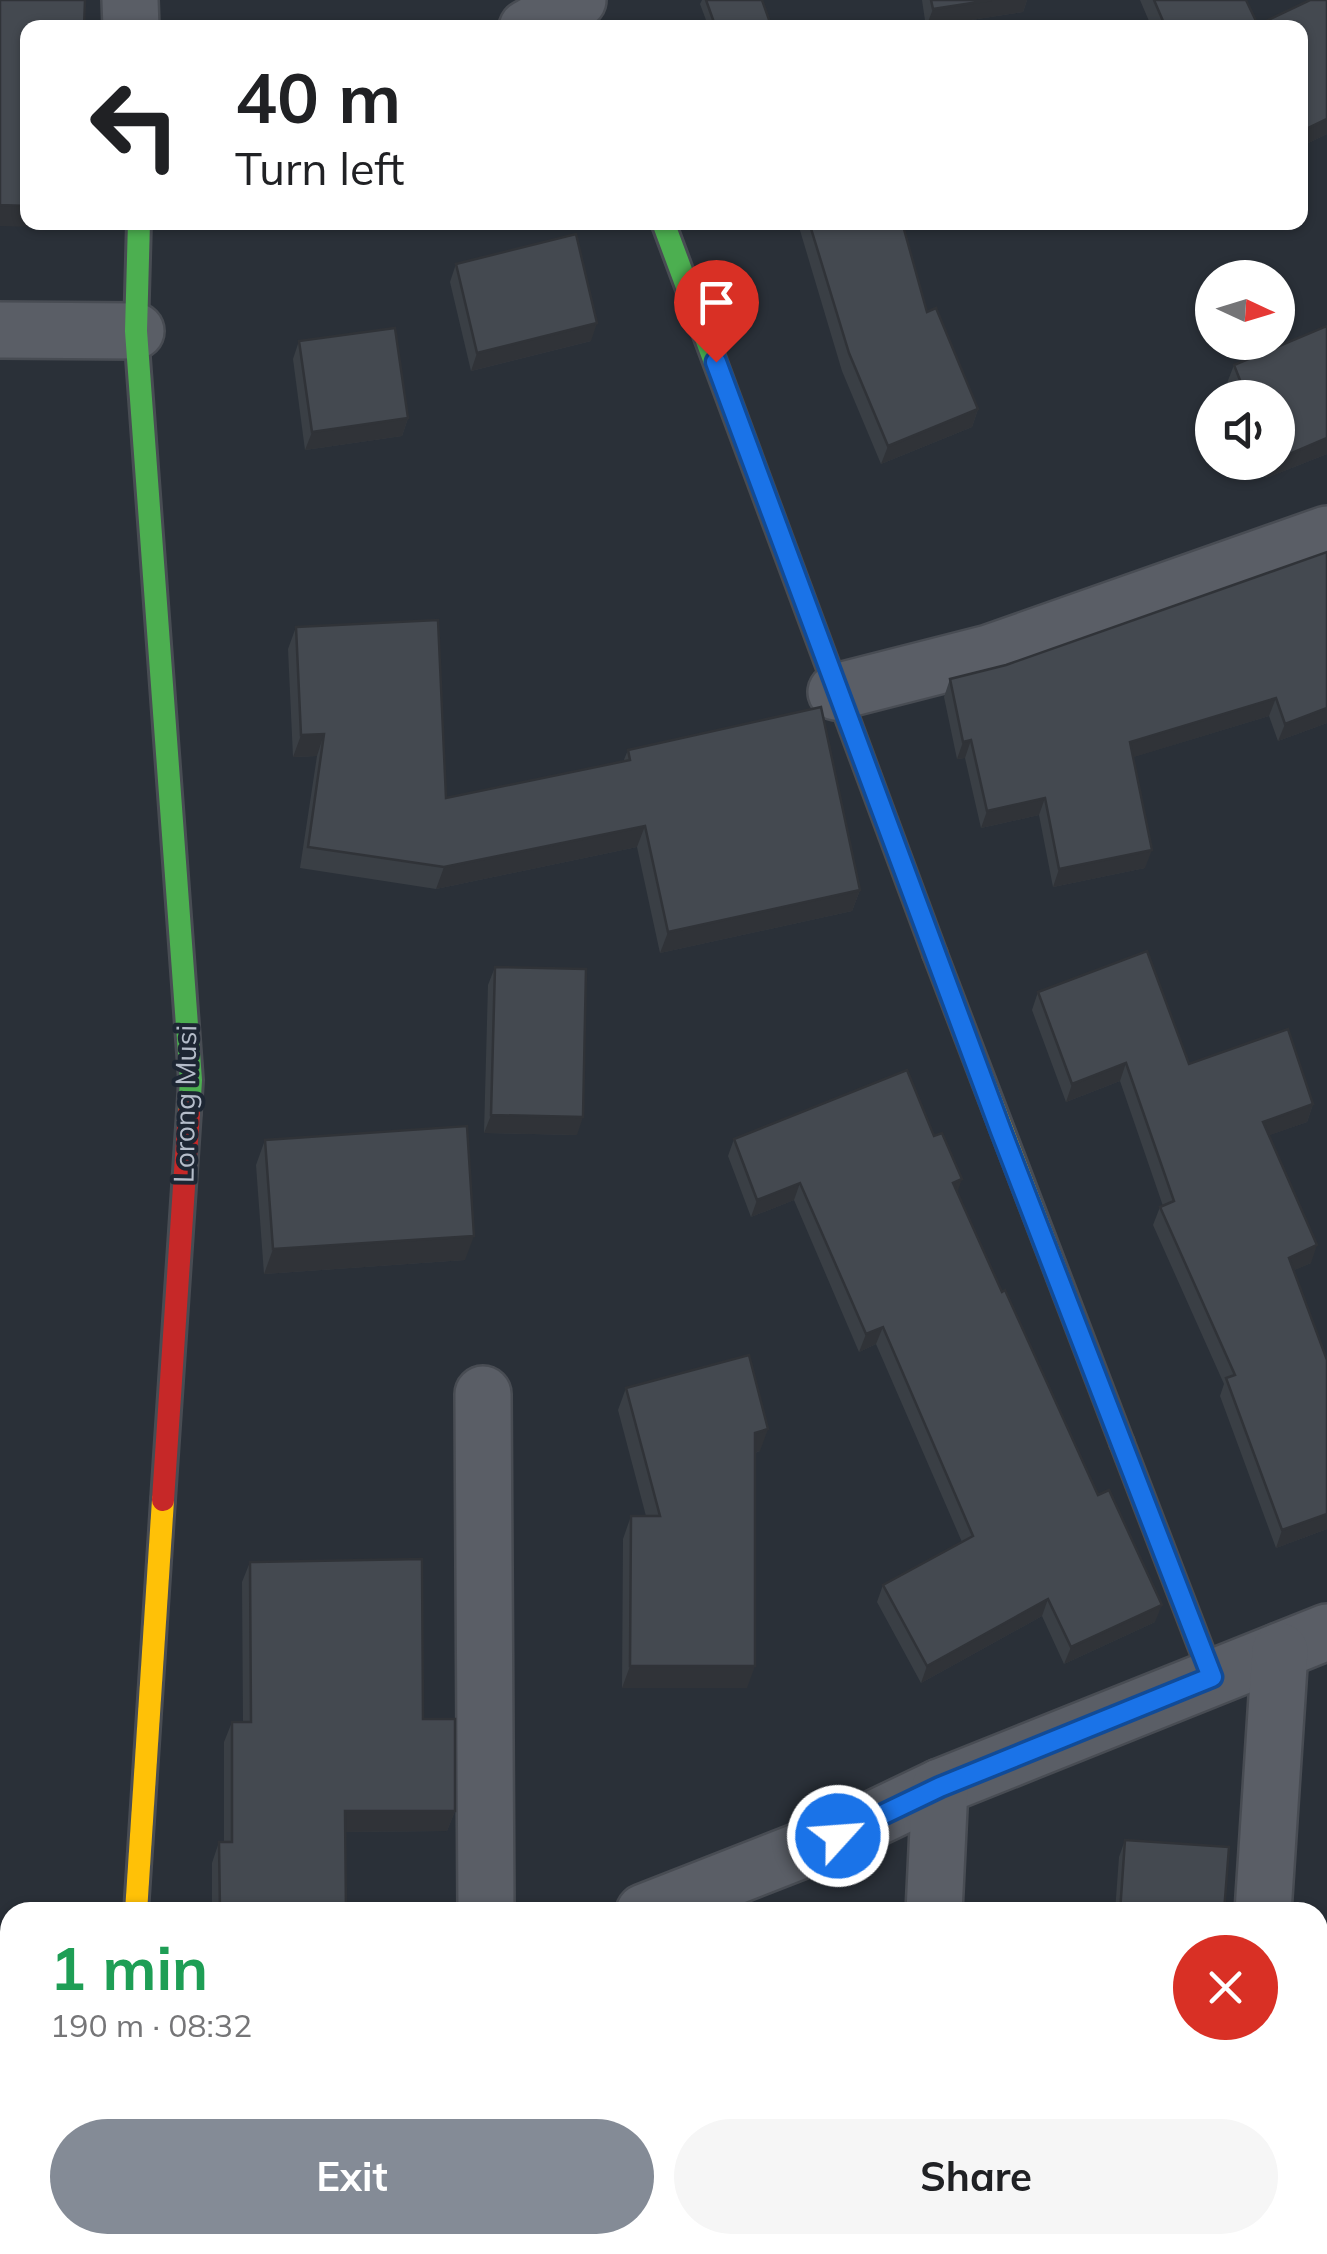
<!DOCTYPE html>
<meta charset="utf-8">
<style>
:root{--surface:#fff;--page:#f6f6f6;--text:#202124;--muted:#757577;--accent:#848b96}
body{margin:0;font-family:Mulish,sans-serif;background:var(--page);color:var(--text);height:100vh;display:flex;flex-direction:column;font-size:38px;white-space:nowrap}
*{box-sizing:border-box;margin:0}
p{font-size:32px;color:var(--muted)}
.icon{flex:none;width:55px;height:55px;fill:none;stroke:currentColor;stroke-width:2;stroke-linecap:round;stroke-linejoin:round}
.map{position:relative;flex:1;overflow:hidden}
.side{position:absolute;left:0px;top:1902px;width:1328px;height:352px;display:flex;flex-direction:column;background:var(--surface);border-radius:30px 30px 0 0;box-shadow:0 2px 8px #0004}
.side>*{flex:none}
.top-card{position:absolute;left:20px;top:20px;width:1288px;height:210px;border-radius:20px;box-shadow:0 2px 8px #0004;background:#fff;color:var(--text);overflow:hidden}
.needle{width:65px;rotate:94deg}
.controls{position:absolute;left:1195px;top:260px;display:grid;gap:20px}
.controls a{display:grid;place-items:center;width:100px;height:100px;border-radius:50%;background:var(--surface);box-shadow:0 2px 8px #0004;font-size:50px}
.pin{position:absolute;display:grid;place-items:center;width:85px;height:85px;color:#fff;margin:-102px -42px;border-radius:50% 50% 50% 0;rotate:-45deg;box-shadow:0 0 10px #0007}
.pin .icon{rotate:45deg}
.me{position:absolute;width:110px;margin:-55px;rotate:64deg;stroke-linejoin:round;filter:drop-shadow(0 0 8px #0008)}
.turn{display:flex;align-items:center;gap:35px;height:210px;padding:0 50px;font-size:45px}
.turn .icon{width:130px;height:130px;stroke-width:2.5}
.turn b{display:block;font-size:70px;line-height:85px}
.round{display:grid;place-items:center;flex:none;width:105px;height:105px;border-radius:52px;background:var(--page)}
.overview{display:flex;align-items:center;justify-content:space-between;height:170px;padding:0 50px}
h1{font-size:60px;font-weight:700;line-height:75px;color:#1e9e55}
.primary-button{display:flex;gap:20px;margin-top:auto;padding:20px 50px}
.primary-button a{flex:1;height:115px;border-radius:60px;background:var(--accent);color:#fff;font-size:40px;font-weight:700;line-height:115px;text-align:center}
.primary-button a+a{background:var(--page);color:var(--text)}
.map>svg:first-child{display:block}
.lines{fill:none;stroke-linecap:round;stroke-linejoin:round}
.street-casing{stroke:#484c53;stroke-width:60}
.fast-casing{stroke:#484c53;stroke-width:28}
.slow-casing{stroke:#484c53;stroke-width:28}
.jam-casing{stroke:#484c53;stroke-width:28}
.street{stroke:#5a5e66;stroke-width:55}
.fast{stroke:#4caf50;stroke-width:22}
.slow{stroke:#ffc107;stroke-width:22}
.jam{stroke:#c62828;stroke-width:22}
.wall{fill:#3a3f45}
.shaded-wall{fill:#303338}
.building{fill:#444950;stroke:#303338;stroke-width:2.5}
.route-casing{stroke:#114b97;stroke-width:25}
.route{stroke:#1a73e8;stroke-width:18}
.labels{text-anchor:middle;stroke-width:8;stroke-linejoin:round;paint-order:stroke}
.street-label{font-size:28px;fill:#b4bcc9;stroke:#1d2633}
</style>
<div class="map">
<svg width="1327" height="2254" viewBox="0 0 1327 2254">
<rect width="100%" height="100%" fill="#2a3038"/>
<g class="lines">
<defs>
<g id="street">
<path d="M 130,0 L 131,28"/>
<path d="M 527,28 L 578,0"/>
<path d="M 0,330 L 136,331"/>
<path d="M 836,692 L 989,653 L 1327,534"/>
<path d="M 483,1394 L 486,1912"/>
<path d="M 644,1912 L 838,1836 L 940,1787 L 1327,1632"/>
<path d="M 934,1912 L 940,1787"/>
<path d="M 1263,1912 L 1280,1651"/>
<path d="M 0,2041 L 10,2041"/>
<path d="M 616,2254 L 616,2245"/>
<path d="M 917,2254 L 917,2245"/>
<path d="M 1242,2254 L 1243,2245"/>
</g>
<g id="fast">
<path d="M 139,222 L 136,331 L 191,1080 L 189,1112"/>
<path d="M 663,222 L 935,954"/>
<path d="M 1122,1443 L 1212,1677"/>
</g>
<g id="slow">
<path d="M 935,954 L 1122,1443"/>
<path d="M 136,1912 L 163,1500"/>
</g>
<path id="jam" d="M 163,1500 L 189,1112"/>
</defs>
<use href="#street" class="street-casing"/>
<use href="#fast" class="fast-casing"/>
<use href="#slow" class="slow-casing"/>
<use href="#jam" class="jam-casing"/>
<use href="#street" class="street"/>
<use href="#fast" class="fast"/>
<use href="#slow" class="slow"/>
<use href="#jam" class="jam"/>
</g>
<g class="wall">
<path d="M 702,0 L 762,0 L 772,28 L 709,28 L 700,4 Z"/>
<path d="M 922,0 L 1027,0 L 1023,12 L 926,27 Z"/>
<path d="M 1140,0 L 1246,0 L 1258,25 L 1327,0 L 1327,134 L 1300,147 L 1300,28 L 1152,28 Z"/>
<path d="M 801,222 L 902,222 L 927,312 L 978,409 L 972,427 L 881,464 L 842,371 L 799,227 Z"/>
<path d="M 456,264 L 591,341 L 471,371 L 450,282 Z"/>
<path d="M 1327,326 L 1327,454 L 1266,478 L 1260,462 L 1278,462 L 1278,398 L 1233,398 L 1227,383 L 1234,365 Z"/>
<path d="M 299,341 L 408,418 L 402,436 L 305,450 L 293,359 Z"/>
<path d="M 1327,552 L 1327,723 L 1278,741 L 1269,716 L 1133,757 L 1145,868 L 1053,887 L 1039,815 L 981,828 L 965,758 L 957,759 L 944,697 L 950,679 L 1006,665 Z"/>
<path d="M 296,627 L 446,798 L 623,762 L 628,750 L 860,890 L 852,911 L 660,953 L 637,847 L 436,889 L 300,868 L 317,756 L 293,757 L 288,649 Z"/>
<path d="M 495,967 L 577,1135 L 484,1133 L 488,985 Z"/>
<path d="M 1038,992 L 1189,1064 L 1313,1104 L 1307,1122 L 1269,1135 L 1311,1263 L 1294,1270 L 1327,1360 L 1327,1529 L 1276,1548 L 1220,1396 L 1224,1384 L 1153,1225 L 1160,1207 L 1163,1206 L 1120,1081 L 1066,1102 L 1032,1010 Z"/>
<path d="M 734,1139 L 957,1192 L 1002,1292 L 1155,1622 L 1064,1664 L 1042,1616 L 921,1683 L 877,1602 L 883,1585 L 962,1542 L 876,1344 L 859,1352 L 794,1200 L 751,1217 L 728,1156 Z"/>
<path d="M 265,1140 L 465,1260 L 264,1274 L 256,1165 Z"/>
<path d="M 626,1388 L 760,1451 L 755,1453 L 747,1688 L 622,1688 L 623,1539 L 631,1516 L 646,1516 L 618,1410 Z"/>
<path d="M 250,1562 L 423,1719 L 455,1811 L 447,1831 L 345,1832 L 346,1912 L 212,1912 L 212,1863 L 219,1842 L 224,1842 L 224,1742 L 232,1722 L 243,1722 L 242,1582 Z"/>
<path d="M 1125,1840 L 1224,1912 L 1115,1912 L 1119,1857 Z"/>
<path d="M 338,2245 L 595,2245 L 595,2250 L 599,2254 L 337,2254 Z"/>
<rect x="991" y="2245" width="196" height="9"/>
<path d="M 1296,2245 L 1318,2245 L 1327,2254 L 1296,2254 Z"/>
</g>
<g class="shaded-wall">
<path d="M 991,0 L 1027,0 L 1023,12 L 926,27 L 933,9 Z"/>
<path d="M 1327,119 L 1327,134 L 1300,147 L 1300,132 Z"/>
<path d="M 0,205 L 28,206 L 28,222 L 97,222 L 95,229 L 0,226 Z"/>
<path d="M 597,323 L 591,341 L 471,371 L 477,353 Z"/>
<path d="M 978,409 L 972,427 L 881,464 L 888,446 Z"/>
<path d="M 408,418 L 402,436 L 305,450 L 312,432 Z"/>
<path d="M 1327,438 L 1327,454 L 1266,478 L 1272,462 L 1278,462 L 1278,459 Z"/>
<path d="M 1276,698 L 1269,716 L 1124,760 L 1130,742 Z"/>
<path d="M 1327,708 L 1327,723 L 1278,741 L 1285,724 Z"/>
<path d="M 324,734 L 317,756 L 293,757 L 301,735 Z"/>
<path d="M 971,740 L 965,758 L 957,759 L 963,742 Z"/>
<path d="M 1045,798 L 1039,815 L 981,828 L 987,811 Z"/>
<path d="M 645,826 L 637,847 L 436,889 L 444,867 Z"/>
<path d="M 1152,850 L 1145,868 L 1053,887 L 1059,869 Z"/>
<path d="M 860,890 L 852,911 L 660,953 L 668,932 Z"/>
<path d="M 1126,1063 L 1120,1081 L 1066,1102 L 1072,1084 Z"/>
<path d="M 1313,1104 L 1307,1122 L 1256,1140 L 1263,1122 Z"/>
<path d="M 491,1115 L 583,1117 L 577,1135 L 484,1133 Z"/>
<path d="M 962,1179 L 956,1196 L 953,1183 Z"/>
<path d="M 800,1183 L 794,1200 L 751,1217 L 757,1200 Z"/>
<path d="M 474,1236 L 465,1260 L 264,1274 L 273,1249 Z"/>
<path d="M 1317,1245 L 1311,1263 L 1283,1275 L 1289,1258 Z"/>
<path d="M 883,1327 L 876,1344 L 859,1352 L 866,1334 Z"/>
<path d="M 768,1429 L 760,1451 L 746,1455 L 755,1433 Z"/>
<path d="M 1327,1514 L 1327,1529 L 1276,1548 L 1282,1530 Z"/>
<path d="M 1048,1599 L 1042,1616 L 921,1683 L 927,1666 Z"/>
<path d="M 1162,1605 L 1155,1622 L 1064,1664 L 1071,1647 Z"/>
<path d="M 630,1666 L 755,1666 L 747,1688 L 622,1688 Z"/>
<path d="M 345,1811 L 455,1811 L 447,1831 L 338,1832 Z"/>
</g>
<g class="building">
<path d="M 0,0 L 85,0 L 84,28 L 28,28 L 28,206 L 0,205 Z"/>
<path d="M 706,0 L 762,0 L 772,28 L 716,28 Z"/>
<path d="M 931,0 L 991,0 L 933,9 Z"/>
<path d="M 1154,0 L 1246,0 L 1258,25 L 1310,0 L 1327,0 L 1327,119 L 1300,132 L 1300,28 L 1166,28 Z"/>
<path d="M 809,222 L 902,222 L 927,312 L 936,308 L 978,409 L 888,446 L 849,353 Z"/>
<path d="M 576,234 L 597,323 L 477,353 L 456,264 Z"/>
<path d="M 1327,326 L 1327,438 L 1278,459 L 1278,398 L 1247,398 L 1234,365 Z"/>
<path d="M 395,328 L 408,418 L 312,432 L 299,341 Z"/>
<path d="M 1327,552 L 1327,708 L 1285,724 L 1276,698 L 1130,742 L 1152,850 L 1059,869 L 1045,798 L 987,811 L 971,740 L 963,742 L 950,679 L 1006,665 Z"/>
<path d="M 438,620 L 446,798 L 630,760 L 628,750 L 821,707 L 860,890 L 668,932 L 645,826 L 444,867 L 308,847 L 324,734 L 301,735 L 296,627 Z"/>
<path d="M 1147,951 L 1189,1064 L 1288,1029 L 1313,1104 L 1263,1122 L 1317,1245 L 1289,1258 L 1327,1360 L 1327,1514 L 1282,1530 L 1226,1378 L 1235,1375 L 1160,1207 L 1174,1201 L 1126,1063 L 1072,1084 L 1038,992 Z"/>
<path d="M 495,967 L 586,969 L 583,1117 L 491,1115 Z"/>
<path d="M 907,1070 L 934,1136 L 942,1133 L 962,1179 L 953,1183 L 1002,1292 L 1005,1290 L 1098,1495 L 1109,1490 L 1162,1605 L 1071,1647 L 1048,1599 L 927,1666 L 883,1585 L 973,1536 L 883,1327 L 866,1334 L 800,1183 L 757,1200 L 734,1139 Z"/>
<path d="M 467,1126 L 474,1236 L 273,1249 L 265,1140 Z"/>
<path d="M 749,1355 L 768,1429 L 755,1433 L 755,1666 L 630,1666 L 631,1516 L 660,1516 L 626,1388 Z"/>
<path d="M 422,1559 L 423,1719 L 455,1719 L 455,1811 L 345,1811 L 346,1912 L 220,1912 L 219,1842 L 232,1842 L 232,1722 L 251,1722 L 250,1562 Z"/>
<path d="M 1125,1840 L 1229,1847 L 1224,1912 L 1120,1912 Z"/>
<path d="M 1318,2224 L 1327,2225 L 1327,2254 L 1302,2254 L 1302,2245 L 1318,2245 Z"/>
<path d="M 343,2245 L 595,2245 L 595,2250 L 599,2254 L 343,2254 Z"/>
<path d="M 651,2245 L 875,2245 L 875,2254 L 646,2254 L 650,2250 Z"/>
<path d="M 997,2245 L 1187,2245 L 1187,2254 L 998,2254 Z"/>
</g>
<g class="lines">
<defs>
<path id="route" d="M 716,362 L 1001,1131 L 1212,1677 L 940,1787 L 838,1836"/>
</defs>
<use href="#route" class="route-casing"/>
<use href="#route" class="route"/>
</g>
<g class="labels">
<g class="street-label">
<text transform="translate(185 1104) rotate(-89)" y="10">Lorong Musi</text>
</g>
</g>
</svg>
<div class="controls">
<a><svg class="needle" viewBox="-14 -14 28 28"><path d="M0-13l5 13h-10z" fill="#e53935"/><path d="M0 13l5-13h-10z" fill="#757577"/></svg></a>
<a><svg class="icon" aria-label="sound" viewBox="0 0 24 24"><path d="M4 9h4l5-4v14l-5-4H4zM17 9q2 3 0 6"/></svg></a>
</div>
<div class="pin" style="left:716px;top:362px;background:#d93025"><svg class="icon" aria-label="arrive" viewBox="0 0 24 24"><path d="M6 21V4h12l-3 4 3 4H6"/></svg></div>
<svg class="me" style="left:838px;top:1836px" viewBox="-20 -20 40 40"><circle r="17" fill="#1a73e8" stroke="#fff" stroke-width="3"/><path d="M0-11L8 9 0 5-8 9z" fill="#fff"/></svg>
<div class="top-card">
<div class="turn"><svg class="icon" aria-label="left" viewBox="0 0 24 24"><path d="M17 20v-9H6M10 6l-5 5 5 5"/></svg><div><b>40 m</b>Turn left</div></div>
</div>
<section class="side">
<div class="overview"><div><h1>1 min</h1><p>190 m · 08:32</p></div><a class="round" style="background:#d93025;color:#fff"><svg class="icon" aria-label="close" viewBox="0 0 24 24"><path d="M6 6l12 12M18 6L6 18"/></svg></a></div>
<div class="primary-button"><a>Exit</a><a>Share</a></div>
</section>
</div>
